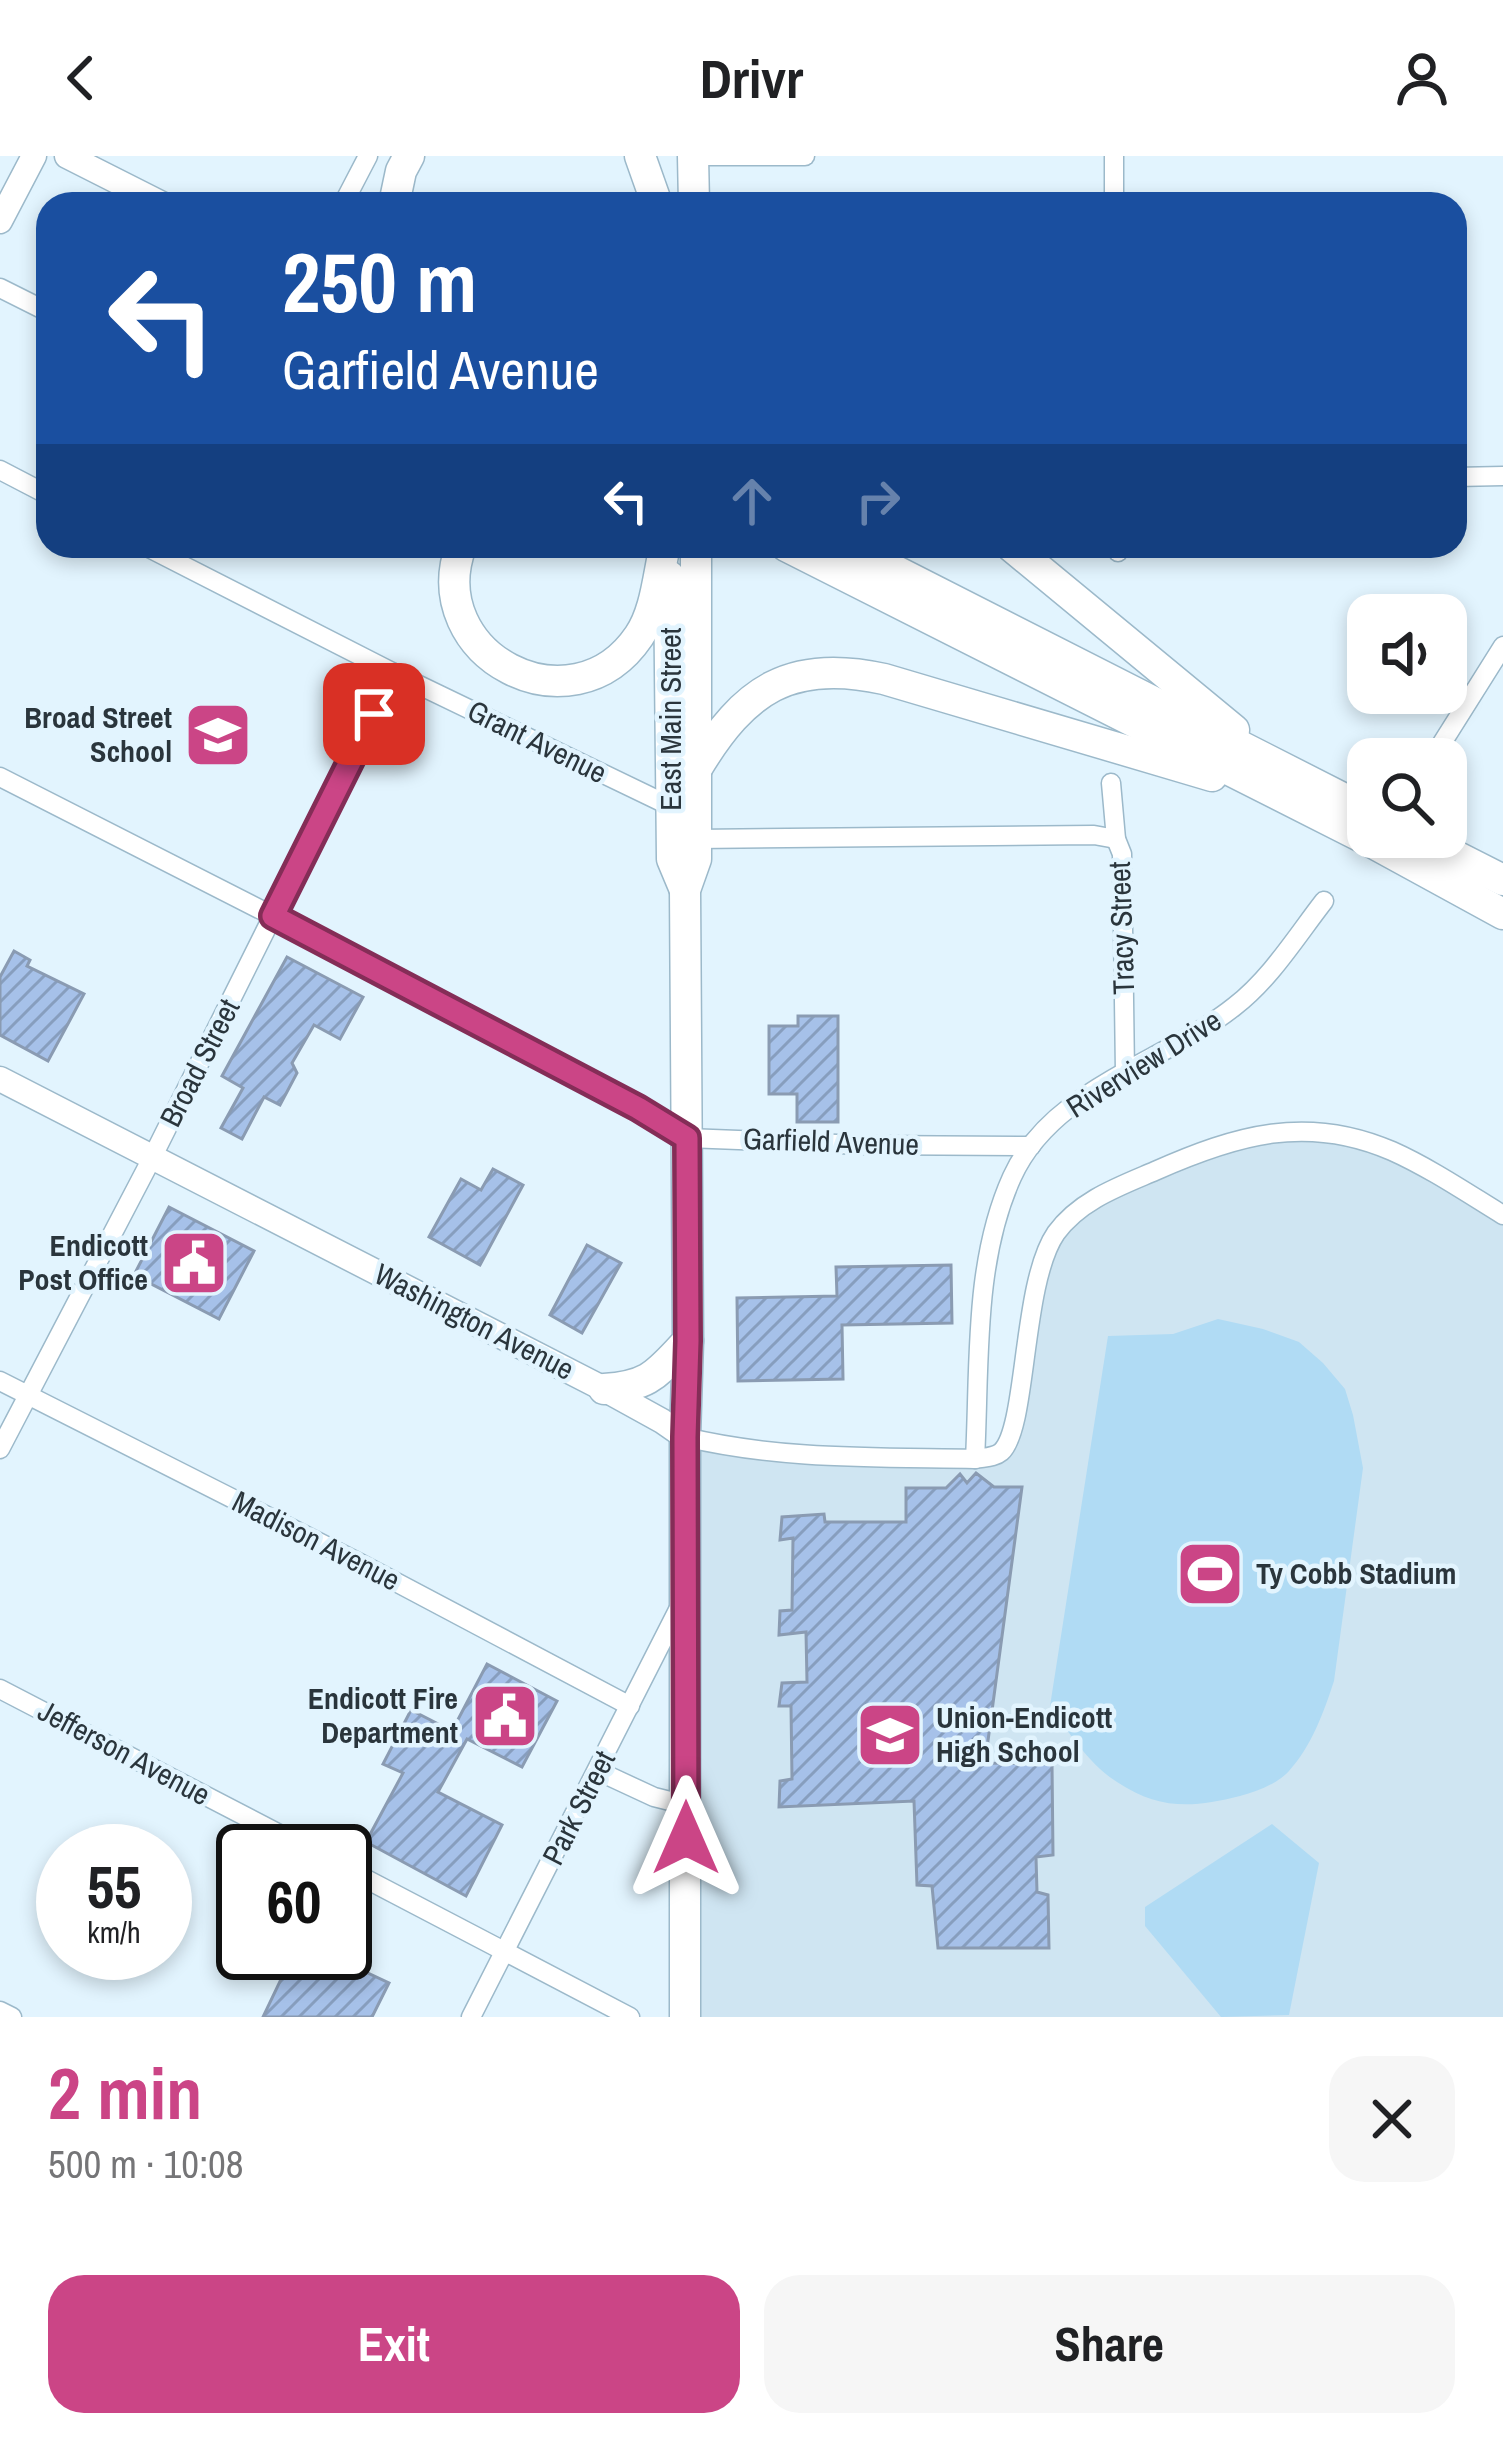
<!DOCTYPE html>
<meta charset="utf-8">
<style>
:root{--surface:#fff;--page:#f6f6f6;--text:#202124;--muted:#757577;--accent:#cb4586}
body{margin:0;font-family:"Archivo Narrow",sans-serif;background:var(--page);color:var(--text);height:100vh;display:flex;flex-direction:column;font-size:45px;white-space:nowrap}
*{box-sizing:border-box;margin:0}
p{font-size:39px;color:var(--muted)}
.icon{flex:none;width:66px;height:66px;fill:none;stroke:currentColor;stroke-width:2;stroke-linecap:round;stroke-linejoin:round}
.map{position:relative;height:1861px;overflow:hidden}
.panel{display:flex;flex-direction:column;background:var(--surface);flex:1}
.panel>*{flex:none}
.guide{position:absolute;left:36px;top:36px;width:1431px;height:366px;border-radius:36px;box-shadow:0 6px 18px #0003;background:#1a4fa0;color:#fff;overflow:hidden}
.tools{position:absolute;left:1347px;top:438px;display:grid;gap:24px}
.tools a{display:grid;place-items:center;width:120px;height:120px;border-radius:24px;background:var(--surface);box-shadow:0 6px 18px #0003;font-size:60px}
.speed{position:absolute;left:36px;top:1668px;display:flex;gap:24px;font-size:60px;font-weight:700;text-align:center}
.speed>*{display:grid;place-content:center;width:156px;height:156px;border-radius:50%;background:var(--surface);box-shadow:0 6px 18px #0003;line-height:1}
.speed small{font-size:30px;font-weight:400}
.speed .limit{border:6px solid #111;border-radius:18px;background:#fff;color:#111}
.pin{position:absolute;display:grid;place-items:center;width:102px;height:102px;color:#fff;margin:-51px;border-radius:24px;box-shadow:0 6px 18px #0006}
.me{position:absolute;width:132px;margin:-66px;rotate:0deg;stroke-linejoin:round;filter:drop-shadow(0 0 9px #0008)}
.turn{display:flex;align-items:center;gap:42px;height:252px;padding:0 48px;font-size:54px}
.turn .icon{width:156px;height:156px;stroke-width:2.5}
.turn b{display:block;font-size:84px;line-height:102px}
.lanes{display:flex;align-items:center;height:114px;padding:0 48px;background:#0003;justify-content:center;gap:60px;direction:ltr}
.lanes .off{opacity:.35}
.round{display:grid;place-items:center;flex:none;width:126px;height:126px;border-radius:36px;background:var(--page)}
.head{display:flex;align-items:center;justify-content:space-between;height:204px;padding:0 48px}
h1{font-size:72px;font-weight:800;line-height:90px;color:var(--accent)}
.primary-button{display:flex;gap:24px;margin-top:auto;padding:24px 48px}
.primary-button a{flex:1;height:138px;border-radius:36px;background:var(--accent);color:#fff;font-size:48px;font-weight:800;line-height:138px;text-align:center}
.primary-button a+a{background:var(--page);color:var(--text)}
header{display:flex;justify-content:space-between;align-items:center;height:156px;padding:0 48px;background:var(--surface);font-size:54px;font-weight:800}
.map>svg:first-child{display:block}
.built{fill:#cfe5f2}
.pitch{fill:#b0dbf4}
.building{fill:url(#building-hatch);stroke:#8a9bb2;stroke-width:3}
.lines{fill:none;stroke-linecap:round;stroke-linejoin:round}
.minor-casing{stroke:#9cb9ca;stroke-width:21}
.tertiary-casing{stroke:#9cb9ca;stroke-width:27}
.primary-casing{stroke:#9cb9ca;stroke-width:33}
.minor{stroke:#fff;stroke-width:18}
.tertiary{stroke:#fff;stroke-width:24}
.primary{stroke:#fff;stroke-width:30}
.route-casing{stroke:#842d57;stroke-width:30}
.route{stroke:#cb4586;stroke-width:21}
.labels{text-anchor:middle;stroke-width:9;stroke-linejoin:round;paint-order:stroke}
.poi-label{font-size:30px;font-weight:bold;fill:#2a353c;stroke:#e2f4fe;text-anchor:end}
.street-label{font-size:30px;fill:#2a353c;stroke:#e2f4fe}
</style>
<header><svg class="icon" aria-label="back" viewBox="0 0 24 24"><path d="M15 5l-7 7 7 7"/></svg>Drivr<svg class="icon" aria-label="person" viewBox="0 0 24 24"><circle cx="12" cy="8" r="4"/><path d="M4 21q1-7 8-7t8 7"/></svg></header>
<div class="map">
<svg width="1503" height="1861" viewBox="0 0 1503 1861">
<defs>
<pattern id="building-hatch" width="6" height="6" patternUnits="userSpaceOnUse" patternTransform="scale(3)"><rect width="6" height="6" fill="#a6c1e9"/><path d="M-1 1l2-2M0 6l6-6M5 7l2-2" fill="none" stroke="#879ebe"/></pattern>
</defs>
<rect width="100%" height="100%" fill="#e2f4fe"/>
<path class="built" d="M 1347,980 L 1503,1059 L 1503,1861 L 685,1861 L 685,1281 L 825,1300 L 1003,1294 L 1030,1149 L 1075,1057 L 1228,985 Z"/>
<g class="pitch">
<path d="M 1218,1163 L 1263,1173 L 1299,1186 L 1323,1207 L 1345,1233 L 1353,1259 L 1363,1312 L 1334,1525 C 1324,1556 1311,1591 1289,1615 C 1277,1628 1256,1636 1240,1640 C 1193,1652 1159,1654 1117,1626 C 1089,1608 1069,1577 1050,1550 L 1108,1180 L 1173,1178 Z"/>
<path d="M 1272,1668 L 1319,1707 L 1289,1859 L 1221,1861 L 1145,1770 L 1145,1751 Z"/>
</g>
<g class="building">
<path d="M 14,795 L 30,804 L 27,810 L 84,838 L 48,905 L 0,879 L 0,821 Z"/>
<path d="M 287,801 L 363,841 L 340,883 L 314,869 L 292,907 L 297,917 L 280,949 L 264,941 L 242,983 L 221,972 L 243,932 L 222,920 Z"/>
<path d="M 798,860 L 838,860 L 838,966 L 797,966 L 797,938 L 769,938 L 769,870 L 798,870 Z"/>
<path d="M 493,1013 L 523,1029 L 480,1109 L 429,1081 L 461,1023 L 481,1034 Z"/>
<path d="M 169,1051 L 254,1095 L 219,1163 L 134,1119 Z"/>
<path d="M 587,1089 L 621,1107 L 582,1177 L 550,1159 Z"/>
<path d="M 951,1109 L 952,1167 L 842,1169 L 843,1223 L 738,1225 L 737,1142 L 837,1140 L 836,1111 Z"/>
<path d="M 976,1317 L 994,1331 L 1022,1331 L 985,1607 L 1052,1608 L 1053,1699 L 1036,1701 L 1037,1736 L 1048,1739 L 1049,1792 L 938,1792 L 932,1730 L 917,1729 L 914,1645 L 779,1651 L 780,1625 L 792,1623 L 791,1550 L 779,1550 L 782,1527 L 807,1526 L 806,1476 L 779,1479 L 780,1455 L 792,1454 L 793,1382 L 780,1384 L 782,1361 L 824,1358 L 825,1366 L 906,1366 L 906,1332 L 946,1332 L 960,1318 L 967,1327 Z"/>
<path d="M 487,1508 L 557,1545 L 522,1611 L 467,1583 L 438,1636 L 502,1669 L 466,1740 L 366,1686 L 403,1617 L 383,1608 L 411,1554 L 452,1575 Z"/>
<path d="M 281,1797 L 325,1797 L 389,1827 L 372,1861 L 263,1861 L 285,1815 L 275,1810 Z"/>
</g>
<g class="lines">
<defs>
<g id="minor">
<path d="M 700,0 L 805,0"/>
<path d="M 1114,0 L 1114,48"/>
<path d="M 343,48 L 368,0"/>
<path d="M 0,132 L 48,156"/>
<path d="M 0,314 L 48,339"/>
<path d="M 1455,321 L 1503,320"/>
<path d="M 145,390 L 394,517 L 672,651"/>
<path d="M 1118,390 L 1118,396"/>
<path d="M 1432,603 L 1503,490"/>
<path d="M 0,621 L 273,760 L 660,964 L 687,982 L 863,989 L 1031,990"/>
<path d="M 1111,627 L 1116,683 L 1122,698 L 1125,917"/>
<path d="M 696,683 L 1094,679 L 1116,683"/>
<path d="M 0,1225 L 358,1406 L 630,1550"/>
<path d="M 685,1281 C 780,1304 877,1301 975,1303 C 983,1301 994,1302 1001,1296 C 1028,1272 1021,1128 1056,1077 C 1080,1044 1120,1030 1155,1015 C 1236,979 1307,958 1392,995 C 1430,1012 1467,1037 1503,1059"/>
<path d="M 0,1293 L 152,1002 L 394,517"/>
<path d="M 975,1303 C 980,1210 973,1107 1012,1021 C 1052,932 1164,907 1235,850 C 1271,822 1296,781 1324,745"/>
<path d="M 0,1533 L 312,1695"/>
<path d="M 598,1615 L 654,1641 L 686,1649"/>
<path d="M 345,1712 L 630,1861"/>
<path d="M 0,1855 L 12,1861"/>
<path d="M 471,1861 L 679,1452"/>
</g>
<g id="tertiary">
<path d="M 67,0 L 162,48"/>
<path d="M 0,65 L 34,0"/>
<path d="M 0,923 L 604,1233 L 662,1265 L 685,1281"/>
</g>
<g id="primary">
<path d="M 640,0 L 657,48"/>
<path d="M 693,0 L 694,48"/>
<path d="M 394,48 L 401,15 L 409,0"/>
<path d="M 461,390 C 421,499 572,579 639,480 C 656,455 658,419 665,390"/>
<path d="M 786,390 L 1364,682 L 1503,758"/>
<path d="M 847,390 L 1368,655"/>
<path d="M 1011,390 L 1234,574"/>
<path d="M 669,420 L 672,703 L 685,734"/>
<path d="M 697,612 C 744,534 790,502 884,523 L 1212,620"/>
<path d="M 1418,681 L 1503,724"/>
<path d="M 604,1233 C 651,1230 657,1217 688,1185"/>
<path d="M 685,1861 L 685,1281 L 688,1185 L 685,734 L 696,703 L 696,390"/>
</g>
</defs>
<use href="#minor" class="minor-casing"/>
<use href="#tertiary" class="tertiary-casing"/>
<use href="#primary" class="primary-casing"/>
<use href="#minor" class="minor"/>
<use href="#tertiary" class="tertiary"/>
<use href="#primary" class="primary"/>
</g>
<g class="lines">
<defs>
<path id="route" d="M 374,558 L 273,760 L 638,952 L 687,982 L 688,1185 L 685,1281 L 686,1682"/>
</defs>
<use href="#route" class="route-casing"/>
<use href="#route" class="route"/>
</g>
<defs>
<symbol id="school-square" viewBox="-11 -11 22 22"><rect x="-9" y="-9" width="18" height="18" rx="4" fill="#cb4586" stroke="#e2f4fe"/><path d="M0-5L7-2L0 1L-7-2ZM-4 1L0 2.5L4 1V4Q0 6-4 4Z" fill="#fff"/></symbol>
<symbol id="civic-square" viewBox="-11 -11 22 22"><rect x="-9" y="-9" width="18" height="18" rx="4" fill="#cb4586" stroke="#e2f4fe"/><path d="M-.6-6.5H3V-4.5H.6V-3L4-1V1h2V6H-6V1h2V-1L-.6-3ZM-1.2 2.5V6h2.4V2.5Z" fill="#fff"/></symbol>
<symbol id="stadium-square" viewBox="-11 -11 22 22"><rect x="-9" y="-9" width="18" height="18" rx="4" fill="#cb4586" stroke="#e2f4fe"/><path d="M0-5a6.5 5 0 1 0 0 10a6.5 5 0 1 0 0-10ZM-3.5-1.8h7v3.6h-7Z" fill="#fff"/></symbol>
</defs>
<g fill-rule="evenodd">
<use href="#school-square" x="180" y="541" width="76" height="76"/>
<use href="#civic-square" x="156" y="1069" width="76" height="76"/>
<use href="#stadium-square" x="1172" y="1380" width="76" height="76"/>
<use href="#civic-square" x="467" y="1522" width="76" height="76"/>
<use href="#school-square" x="852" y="1541" width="76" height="76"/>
</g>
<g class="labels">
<g class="poi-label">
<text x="172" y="572">Broad Street<tspan x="172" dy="34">School</tspan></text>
<text x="148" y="1100">Endicott<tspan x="148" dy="34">Post Office</tspan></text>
<text x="1256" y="1428" text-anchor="start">Ty Cobb Stadium</text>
<text x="458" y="1553">Endicott Fire<tspan x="458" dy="34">Department</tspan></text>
<text x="936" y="1572" text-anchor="start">Union-Endicott<tspan x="936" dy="34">High School</tspan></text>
</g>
<g class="street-label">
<text transform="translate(671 563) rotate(-90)" y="10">East Main Street</text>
<text transform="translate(537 586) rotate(26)" y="10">Grant Avenue</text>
<text transform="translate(1122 772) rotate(-92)" y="10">Tracy Street</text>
<text transform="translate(200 907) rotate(-63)" y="10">Broad Street</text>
<text transform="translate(1144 908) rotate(-32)" y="10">Riverview Drive</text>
<text transform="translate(831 986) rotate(2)" y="10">Garfield Avenue</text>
<text transform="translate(474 1166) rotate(27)" y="10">Washington Avenue</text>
<text transform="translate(316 1385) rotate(27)" y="10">Madison Avenue</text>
<text transform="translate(124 1597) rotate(28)" y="10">Jefferson Avenue</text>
<text transform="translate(579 1652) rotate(-63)" y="10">Park Street</text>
</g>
</g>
</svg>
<div class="tools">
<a><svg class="icon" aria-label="sound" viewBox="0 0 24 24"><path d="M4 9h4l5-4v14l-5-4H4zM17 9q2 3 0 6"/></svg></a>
<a><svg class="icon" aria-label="search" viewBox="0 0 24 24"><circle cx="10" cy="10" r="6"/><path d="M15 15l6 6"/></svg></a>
</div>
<div class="speed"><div>55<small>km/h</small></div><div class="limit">60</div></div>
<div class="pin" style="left:374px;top:558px;background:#d93025"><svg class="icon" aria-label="arrive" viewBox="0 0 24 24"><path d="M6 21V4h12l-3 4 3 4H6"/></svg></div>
<svg class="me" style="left:686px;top:1682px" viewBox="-20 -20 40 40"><path d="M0-17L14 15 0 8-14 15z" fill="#cb4586" stroke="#fff" stroke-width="4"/></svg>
<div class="guide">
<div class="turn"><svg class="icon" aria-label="left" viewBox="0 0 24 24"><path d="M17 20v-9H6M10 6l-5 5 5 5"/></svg><div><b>250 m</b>Garfield Avenue</div></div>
<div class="lanes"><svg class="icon" aria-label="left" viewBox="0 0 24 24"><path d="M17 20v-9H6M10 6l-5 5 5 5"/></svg><svg class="icon off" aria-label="ahead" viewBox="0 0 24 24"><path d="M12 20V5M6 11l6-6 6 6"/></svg><svg class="icon off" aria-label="right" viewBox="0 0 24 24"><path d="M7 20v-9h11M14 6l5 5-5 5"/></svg></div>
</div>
</div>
<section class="panel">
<div class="head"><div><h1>2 min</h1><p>500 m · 10:08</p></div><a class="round"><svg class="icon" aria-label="close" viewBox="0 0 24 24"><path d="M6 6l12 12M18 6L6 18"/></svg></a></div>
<div class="primary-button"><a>Exit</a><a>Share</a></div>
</section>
